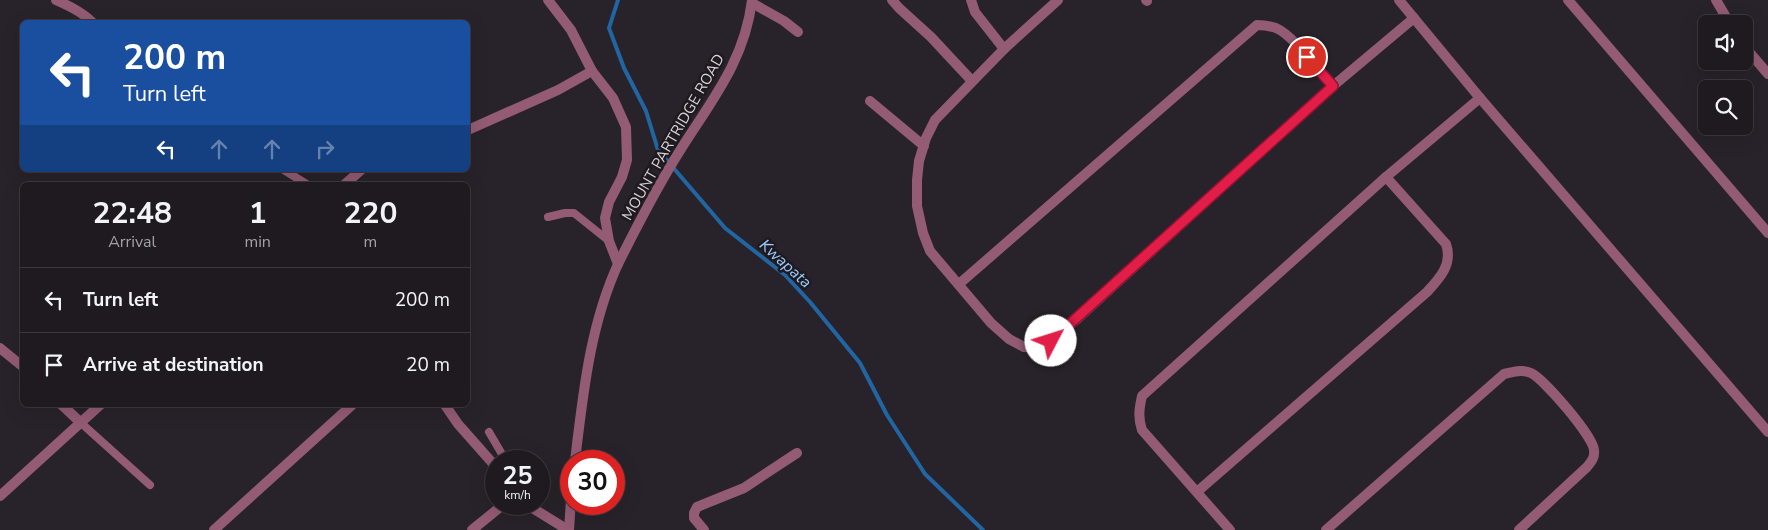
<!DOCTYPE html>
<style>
:root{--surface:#1e1a20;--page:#262329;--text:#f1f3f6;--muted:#a1a1a5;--line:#3c383e}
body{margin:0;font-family:"Nunito Sans",sans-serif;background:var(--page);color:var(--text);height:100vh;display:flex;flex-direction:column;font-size:19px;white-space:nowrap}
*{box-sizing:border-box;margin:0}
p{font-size:16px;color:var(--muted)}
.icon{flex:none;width:28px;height:28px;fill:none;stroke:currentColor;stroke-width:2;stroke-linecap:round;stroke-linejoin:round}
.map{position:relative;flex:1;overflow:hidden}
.sheet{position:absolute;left:20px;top:182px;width:450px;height:225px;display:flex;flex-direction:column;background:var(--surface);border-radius:8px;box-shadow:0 5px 20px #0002,0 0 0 1px var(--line)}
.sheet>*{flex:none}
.guide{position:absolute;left:20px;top:20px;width:450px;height:152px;border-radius:8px;box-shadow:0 5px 20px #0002,0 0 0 1px var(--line);background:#1a4fa0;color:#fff;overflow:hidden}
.fabs{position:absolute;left:1698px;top:15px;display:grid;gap:10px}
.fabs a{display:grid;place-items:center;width:55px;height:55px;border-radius:8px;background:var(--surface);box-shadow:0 5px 20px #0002,0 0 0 1px var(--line);font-size:25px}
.speed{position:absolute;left:485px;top:450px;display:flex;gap:10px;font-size:25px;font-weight:700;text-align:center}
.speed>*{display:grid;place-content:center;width:65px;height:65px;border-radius:50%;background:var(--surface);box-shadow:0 5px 20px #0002,0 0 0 1px var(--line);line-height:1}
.speed small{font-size:12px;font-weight:400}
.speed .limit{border:8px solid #d22;background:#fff;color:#111}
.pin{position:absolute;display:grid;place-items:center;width:42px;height:42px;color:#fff;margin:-21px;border:2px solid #fff;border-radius:50%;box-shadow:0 1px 5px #0007}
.me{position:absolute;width:55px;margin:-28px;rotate:50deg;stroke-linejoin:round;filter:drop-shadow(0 0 4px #0008)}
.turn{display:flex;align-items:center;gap:18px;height:105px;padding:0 20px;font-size:22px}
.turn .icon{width:65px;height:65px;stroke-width:2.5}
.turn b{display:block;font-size:35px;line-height:42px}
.lanes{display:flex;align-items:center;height:48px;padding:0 20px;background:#0003;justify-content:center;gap:25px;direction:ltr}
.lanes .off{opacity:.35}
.eta{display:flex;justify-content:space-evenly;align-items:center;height:85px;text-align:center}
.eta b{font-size:30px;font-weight:700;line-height:35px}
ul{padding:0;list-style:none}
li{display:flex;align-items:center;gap:15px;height:65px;padding:0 20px;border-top:1px solid var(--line)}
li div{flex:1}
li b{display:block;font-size:19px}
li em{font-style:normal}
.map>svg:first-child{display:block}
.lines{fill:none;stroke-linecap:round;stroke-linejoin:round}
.stream{stroke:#2166a3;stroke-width:4}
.service{stroke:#935b74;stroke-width:8}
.minor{stroke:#935b74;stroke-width:10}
.tertiary{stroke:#935b74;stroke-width:10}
.route-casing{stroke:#92132f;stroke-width:12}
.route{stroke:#e11d48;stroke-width:9}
.labels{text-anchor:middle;stroke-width:5;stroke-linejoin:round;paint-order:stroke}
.street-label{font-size:15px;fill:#d8d5da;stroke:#1e1a20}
.water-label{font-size:16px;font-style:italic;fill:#9accff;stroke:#1e1a20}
</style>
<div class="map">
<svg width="1768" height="530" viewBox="0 0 1768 530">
<rect width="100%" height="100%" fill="#28232a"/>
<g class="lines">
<path class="stream" d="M 618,0 L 609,28 L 624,68 L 646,111 L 658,150 L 725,228 L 785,275 L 810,302 L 860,363 L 887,415 L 925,474 L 983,530"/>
<g class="service">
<path d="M 284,170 L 308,185"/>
<path d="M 548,217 L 565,213 L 574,213 L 609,241"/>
<path d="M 80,422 L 150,485"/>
<path d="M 489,432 L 506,461"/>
</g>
<g class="minor">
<path d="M 56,0 C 69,6 82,12 92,22"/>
<path d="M 548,0 L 571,30 L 592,71 L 613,98 L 626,127 L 627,160 L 622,177 L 609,202 L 605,218 L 609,241 L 618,264"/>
<path d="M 892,0 L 899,8 L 931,37 L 972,81"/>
<path d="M 971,0 L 975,12 L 1004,49"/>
<path d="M 1058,0 L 1004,49 L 935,120 L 926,138 L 919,161 L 917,180 L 917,206 L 923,233 L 930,251 L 991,323 L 1009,339 L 1024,347 L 1035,348 L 1051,341 L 1076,320 L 1333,86 L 1414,18"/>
<path d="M 1146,0 L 1147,1"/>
<path d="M 1399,0 L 1480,98 L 1768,432"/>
<path d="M 1568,0 L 1768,233"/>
<path d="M 1716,0 L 1730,24"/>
<path d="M 752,3 L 784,21 L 798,32"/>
<path d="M 1744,46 L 1768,74"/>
<path d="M 870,101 L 924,146"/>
<path d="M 468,130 L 558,90 L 592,71"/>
<path d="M 344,185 L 361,170"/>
<path d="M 959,284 L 1257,25 C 1264,25 1270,26 1276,28 C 1293,35 1320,72 1333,86"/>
<path d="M 0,348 L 22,366"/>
<path d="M 62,405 L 80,422"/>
<path d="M 445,405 L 458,424 L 496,467"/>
<path d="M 1198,491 L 1427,292 C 1440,278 1453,264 1446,244 L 1386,177"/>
<path d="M 0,496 L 100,405"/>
<path d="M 528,504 L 534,509 L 568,530"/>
<path d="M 214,530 L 352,405"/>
<path d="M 472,530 L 504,504"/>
<path d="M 704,530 L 694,518 L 694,513 L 697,507 L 744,488 L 797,453"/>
<path d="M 1230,530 L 1142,430 C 1138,418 1139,409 1142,396 L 1386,177 L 1480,98"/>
<path d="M 1326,530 L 1504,374 C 1514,372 1522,369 1531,373 C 1544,379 1593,436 1594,450 C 1595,458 1591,462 1587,467 L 1519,530"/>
</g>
<g class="tertiary">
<path d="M 575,461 C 583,394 590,324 619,262 C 638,224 658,185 681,149 C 712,100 745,60 752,0"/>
<path d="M 569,530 L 571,500"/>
</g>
</g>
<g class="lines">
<defs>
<path id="route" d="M 1051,341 L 1333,86 L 1307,57"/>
</defs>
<use href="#route" class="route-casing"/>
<use href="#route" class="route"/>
</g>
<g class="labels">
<g class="street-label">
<text transform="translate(673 137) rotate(-60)" y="5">MOUNT PARTRIDGE ROAD</text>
</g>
<g class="water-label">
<text transform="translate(786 263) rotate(42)" y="6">Kwapata</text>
</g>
</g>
</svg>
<div class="fabs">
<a><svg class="icon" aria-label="sound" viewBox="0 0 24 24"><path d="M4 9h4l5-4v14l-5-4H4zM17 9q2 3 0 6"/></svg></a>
<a><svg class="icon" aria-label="search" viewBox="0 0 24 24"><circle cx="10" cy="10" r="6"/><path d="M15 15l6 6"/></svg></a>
</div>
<div class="speed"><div>25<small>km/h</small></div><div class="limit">30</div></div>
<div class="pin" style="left:1307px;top:57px;background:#d93025"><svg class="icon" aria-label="arrive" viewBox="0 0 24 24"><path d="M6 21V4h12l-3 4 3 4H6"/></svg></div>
<svg class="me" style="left:1051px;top:341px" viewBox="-20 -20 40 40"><circle r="19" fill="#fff"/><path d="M0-13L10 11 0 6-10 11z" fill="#e11d48"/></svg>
<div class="guide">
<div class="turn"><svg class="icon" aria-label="left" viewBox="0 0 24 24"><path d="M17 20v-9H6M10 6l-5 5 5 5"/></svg><div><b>200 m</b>Turn left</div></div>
<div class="lanes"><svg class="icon" aria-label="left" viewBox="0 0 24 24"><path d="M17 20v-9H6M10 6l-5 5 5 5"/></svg><svg class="icon off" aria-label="ahead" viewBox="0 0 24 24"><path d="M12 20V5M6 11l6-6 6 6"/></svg><svg class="icon off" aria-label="ahead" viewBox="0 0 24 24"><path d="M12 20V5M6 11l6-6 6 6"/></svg><svg class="icon off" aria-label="right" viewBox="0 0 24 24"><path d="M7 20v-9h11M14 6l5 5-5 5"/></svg></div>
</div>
<section class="sheet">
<div class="eta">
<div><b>22:48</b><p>Arrival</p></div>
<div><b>1</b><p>min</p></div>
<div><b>220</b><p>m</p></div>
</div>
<ul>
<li><svg class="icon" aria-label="left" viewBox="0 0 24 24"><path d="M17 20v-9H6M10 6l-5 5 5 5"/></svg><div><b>Turn left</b></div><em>200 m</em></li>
<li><svg class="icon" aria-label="arrive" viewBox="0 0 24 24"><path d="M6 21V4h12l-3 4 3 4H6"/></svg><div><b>Arrive at destination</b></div><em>20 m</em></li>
</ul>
</section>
</div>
